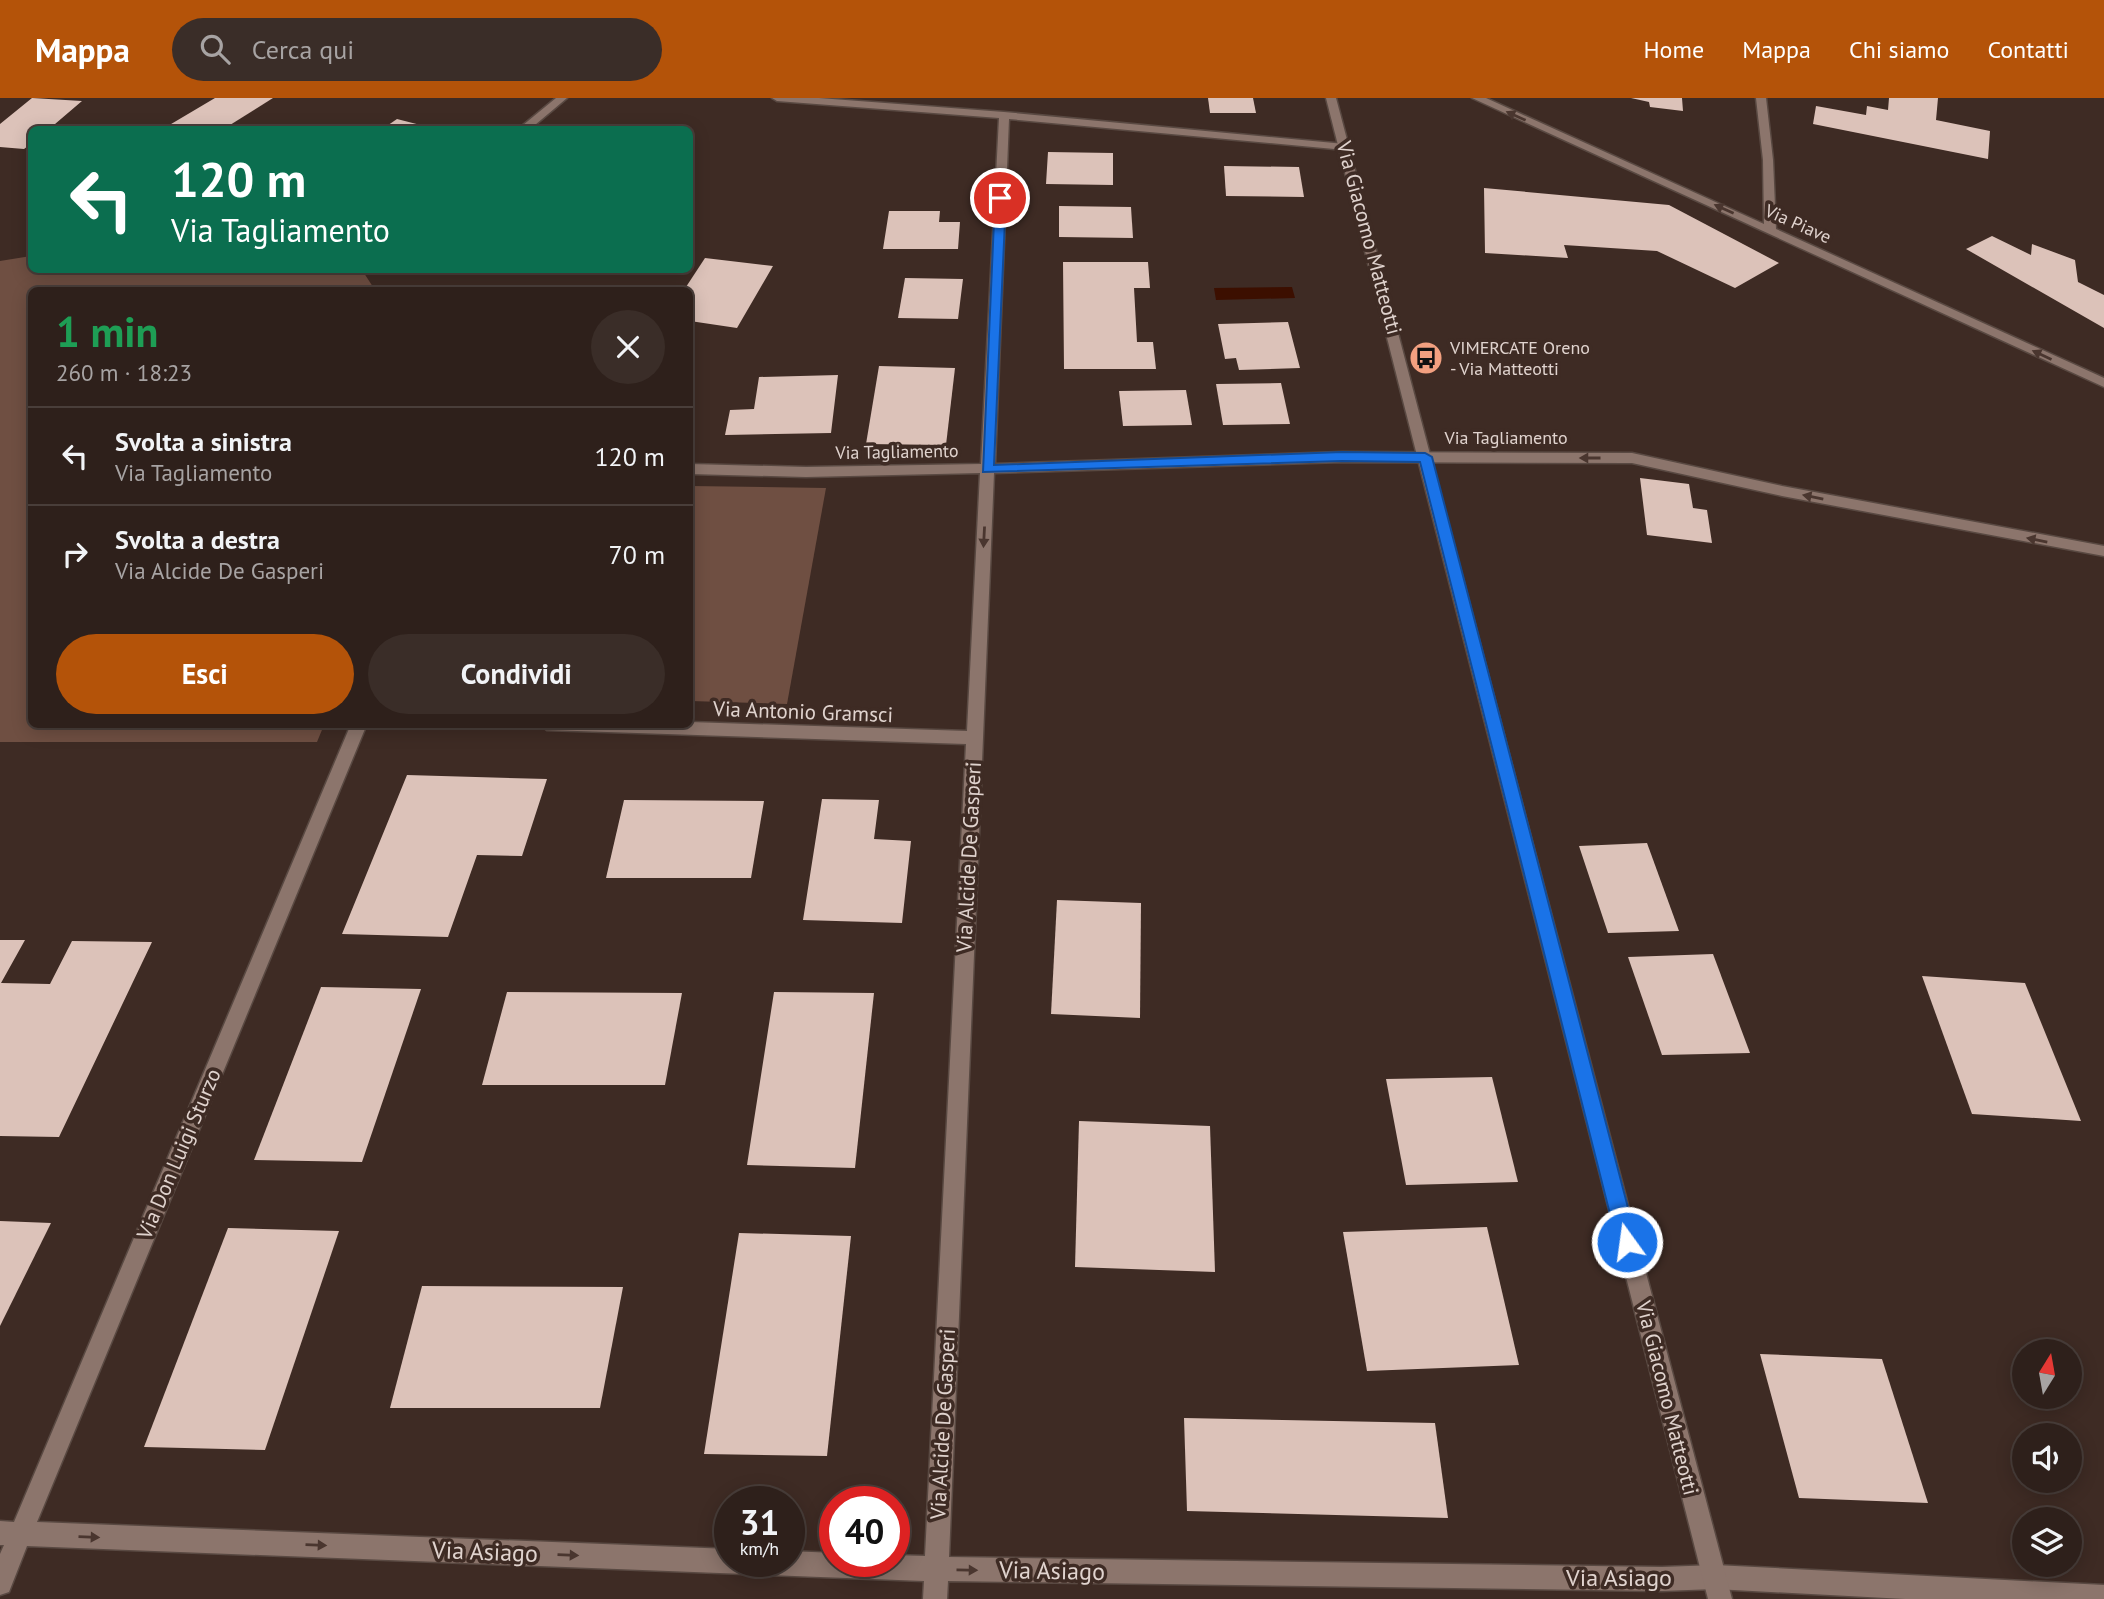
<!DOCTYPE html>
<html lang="it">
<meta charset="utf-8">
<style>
:root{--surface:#2e201b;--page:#3a2d28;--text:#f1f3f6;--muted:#a7a3a3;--line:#493e3a;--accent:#b45309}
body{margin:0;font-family:"PT Sans",sans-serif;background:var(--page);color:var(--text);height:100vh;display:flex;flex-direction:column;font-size:26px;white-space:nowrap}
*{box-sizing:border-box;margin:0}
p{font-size:23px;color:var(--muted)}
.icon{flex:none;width:38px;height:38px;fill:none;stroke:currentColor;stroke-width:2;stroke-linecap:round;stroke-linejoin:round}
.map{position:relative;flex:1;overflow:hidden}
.side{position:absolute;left:28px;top:189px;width:665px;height:441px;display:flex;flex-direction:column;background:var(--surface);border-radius:10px;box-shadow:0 4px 18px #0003,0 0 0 2px var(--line)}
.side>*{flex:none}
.banner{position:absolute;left:28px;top:28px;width:665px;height:147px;border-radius:10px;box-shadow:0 4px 18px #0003,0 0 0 2px var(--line);background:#0b6e4f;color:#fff;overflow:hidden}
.needle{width:46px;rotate:11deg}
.buttons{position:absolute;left:2012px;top:1241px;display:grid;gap:14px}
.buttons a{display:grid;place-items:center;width:70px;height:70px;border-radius:50%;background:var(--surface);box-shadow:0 4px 18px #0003,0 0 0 2px var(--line);font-size:35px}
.speed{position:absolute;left:714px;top:1388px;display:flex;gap:14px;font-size:35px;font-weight:700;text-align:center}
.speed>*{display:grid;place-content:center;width:91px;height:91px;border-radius:50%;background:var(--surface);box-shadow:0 4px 18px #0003,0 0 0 2px var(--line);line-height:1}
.speed small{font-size:18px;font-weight:400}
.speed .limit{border:10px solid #d22;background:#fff;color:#111}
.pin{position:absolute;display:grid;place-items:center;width:60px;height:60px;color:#fff;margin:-30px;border:4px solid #fff;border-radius:50%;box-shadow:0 2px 7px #0007}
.me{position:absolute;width:77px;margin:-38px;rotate:346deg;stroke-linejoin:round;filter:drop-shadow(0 0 5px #0008)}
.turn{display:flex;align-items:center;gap:24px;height:147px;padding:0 28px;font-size:32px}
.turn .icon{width:91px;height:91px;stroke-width:2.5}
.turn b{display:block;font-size:49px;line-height:60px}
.round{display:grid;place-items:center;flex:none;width:74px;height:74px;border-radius:37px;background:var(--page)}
.head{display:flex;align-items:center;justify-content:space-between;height:119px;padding:0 28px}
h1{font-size:42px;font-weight:700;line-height:52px;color:#1e9e55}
.action{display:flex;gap:14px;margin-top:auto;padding:14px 28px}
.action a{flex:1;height:80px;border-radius:42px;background:var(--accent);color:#fff;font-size:28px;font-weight:700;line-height:80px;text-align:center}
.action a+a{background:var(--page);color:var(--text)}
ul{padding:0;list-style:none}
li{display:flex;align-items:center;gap:21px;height:98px;padding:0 28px;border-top:2px solid var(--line)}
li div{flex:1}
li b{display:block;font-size:26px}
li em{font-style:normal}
header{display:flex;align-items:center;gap:42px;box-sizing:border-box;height:98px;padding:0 35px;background:var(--accent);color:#fff}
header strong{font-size:33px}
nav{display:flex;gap:38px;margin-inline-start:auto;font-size:24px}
.search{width:490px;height:63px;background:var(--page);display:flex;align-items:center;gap:18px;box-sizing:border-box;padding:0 24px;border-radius:38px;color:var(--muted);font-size:26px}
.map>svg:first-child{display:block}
.green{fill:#6f4f42}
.water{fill:#3c0f00}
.building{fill:#dcc2b9}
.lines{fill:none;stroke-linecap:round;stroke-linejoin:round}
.minor-casing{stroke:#594942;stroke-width:3}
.tertiary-casing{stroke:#594942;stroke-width:3}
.minor{fill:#8c756c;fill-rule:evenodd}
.tertiary{fill:#8c756c;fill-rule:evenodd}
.oneway{fill:#4a362f}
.route{fill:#1a73e8;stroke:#114b97;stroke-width:2}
.labels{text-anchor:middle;stroke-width:7;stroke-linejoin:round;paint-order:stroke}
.far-street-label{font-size:18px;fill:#e0d3ce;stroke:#3e2b24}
.far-poi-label{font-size:18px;fill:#e0d3ce;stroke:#3e2b24;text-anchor:start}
.street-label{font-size:21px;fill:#e0d3ce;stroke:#3e2b24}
.near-street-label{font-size:24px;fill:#e0d3ce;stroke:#3e2b24}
</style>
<header>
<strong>Mappa</strong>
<div class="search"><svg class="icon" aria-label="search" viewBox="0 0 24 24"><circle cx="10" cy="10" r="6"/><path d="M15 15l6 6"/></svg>Cerca qui</div>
<nav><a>Home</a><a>Mappa</a><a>Chi siamo</a><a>Contatti</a></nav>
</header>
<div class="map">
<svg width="2104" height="1501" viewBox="0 0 2104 1501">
<rect width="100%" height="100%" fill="#3e2b24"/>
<g class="green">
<path d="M 31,158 L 32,172 L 362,172 L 375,192 L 32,192 L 32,626 L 324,627 L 317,644 L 0,644 L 0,163 Z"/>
<path d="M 690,388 L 826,390 L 787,606 L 690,603 Z"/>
</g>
<path class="water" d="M 1292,189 L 1295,200 L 1216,202 L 1214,190 Z"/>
<g class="building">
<path d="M 32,0 L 82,3 L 48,32 L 32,32 L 32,45 L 24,51 L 0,49 L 0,26 Z"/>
<path d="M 215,0 L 273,0 L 222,32 L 161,32 Z"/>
<path d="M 1208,0 L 1253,0 L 1256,15 L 1210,15 Z"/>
<path d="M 1631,0 L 1682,0 L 1683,13 L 1650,9 L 1649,4 Z"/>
<path d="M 1889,0 L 1938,0 L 1936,22 L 1990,33 L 1988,61 L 1813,26 L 1816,8 L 1866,17 L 1867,8 L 1888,12 Z"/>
<path d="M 397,21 L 436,31 L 436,32 L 381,32 Z"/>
<path d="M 1048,54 L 1113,55 L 1113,87 L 1046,86 Z"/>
<path d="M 1224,68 L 1299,69 L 1304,99 L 1226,98 Z"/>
<path d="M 1484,90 L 1669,107 L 1779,165 L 1735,190 L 1657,153 L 1564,147 L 1568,160 L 1485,155 Z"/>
<path d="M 1059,108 L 1131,109 L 1133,140 L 1059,139 Z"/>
<path d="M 889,113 L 940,113 L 939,124 L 960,124 L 958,151 L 883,151 Z"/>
<path d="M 1992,138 L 2031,157 L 2032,146 L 2075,162 L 2078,184 L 2104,197 L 2104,230 L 1966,151 Z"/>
<path d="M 705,160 L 773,168 L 737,230 L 690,223 L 690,192 L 684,192 Z"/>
<path d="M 1063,164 L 1148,164 L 1150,190 L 1134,190 L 1137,244 L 1153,244 L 1156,271 L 1064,271 Z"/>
<path d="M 905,180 L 963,181 L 958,221 L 898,220 Z"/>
<path d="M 1288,224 L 1300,270 L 1239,272 L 1236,260 L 1225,261 L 1218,226 Z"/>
<path d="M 879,268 L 955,270 L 946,347 L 866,346 Z"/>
<path d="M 838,277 L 831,335 L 725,337 L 730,312 L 754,311 L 759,279 Z"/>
<path d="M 1281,285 L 1290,326 L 1223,327 L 1216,286 Z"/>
<path d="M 1186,292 L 1192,327 L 1123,328 L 1119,293 Z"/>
<path d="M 1640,380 L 1689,386 L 1693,410 L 1707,412 L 1712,445 L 1647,437 Z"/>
<path d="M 407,677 L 547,681 L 522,758 L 477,757 L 448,839 L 342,836 Z"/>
<path d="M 822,701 L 879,702 L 874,741 L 911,743 L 902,825 L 803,822 Z"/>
<path d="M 624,702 L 764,703 L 751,780 L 606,780 Z"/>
<path d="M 1647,745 L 1679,833 L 1608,835 L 1579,748 Z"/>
<path d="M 1057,802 L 1141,805 L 1140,920 L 1051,916 Z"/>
<path d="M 0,842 L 25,842 L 1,885 L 50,886 L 72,843 L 152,844 L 59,1039 L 0,1038 Z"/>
<path d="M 1713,856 L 1750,955 L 1662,957 L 1628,859 Z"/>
<path d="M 1922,878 L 2025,885 L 2081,1023 L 1972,1016 Z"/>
<path d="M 321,889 L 421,891 L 362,1064 L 254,1062 Z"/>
<path d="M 507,894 L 682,895 L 665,987 L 482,987 Z"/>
<path d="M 774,894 L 874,895 L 855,1070 L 747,1067 Z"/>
<path d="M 1492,979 L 1518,1084 L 1406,1087 L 1386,981 Z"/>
<path d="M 1079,1023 L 1210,1028 L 1215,1174 L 1075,1169 Z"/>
<path d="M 0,1123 L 51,1125 L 0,1228 Z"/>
<path d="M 1487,1129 L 1519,1267 L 1367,1273 L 1343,1134 Z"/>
<path d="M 228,1130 L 339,1133 L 265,1352 L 144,1349 Z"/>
<path d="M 739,1135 L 851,1138 L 827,1358 L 704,1356 Z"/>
<path d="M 422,1188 L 623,1189 L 600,1310 L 390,1310 Z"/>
<path d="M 1760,1256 L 1882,1261 L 1928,1405 L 1799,1400 Z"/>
<path d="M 1184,1320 L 1435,1325 L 1448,1420 L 1187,1413 Z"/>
</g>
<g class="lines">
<defs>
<g id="minor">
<path d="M 556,0 L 567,0 L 529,32 L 517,32 Z"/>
<path d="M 772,0 L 819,0 L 1004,14 L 1345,46 L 1350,49 L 1345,52 L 1009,21 L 995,366 L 1342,354 L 1632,355 L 1782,388 L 2104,448 L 2104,458 L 1782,398 L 1632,365 L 1342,364 L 994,375 L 949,1459 L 1662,1469 L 1715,1467 L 2104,1487 L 2104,1501 L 1905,1501 L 1715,1491 L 1662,1493 L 948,1483 L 947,1501 L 923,1501 L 924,1483 L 27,1448 L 9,1494 L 0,1497 L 0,1456 L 4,1447 L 0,1447 L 0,1423 L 14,1424 L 351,626 L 367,626 L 37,1424 L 730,1451 L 730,1463 L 789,1463 L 789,1453 L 835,1455 L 835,1463 L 894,1463 L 894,1457 L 925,1458 L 966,646 L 547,632 L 539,626 L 690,626 L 690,624 L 967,633 L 980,375 L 806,379 L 690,376 L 690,366 L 806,369 L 981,366 L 999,20 L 777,3 Z"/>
<path d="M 1472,0 L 1486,0 L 1764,126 L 1763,62 L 1756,0 L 1766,0 L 1773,62 L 1776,131 L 2104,280 L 2104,289 Z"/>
</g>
<path id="tertiary" d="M 1326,0 L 1336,0 L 1732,1501 L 1708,1501 Z"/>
</defs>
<use href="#minor" class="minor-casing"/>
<use href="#tertiary" class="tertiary-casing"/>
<use href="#minor" class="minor"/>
<use href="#tertiary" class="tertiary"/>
</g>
<defs><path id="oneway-solid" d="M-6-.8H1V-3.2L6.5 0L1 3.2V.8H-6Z" transform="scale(1.75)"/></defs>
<g class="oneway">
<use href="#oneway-solid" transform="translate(1516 18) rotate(-156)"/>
<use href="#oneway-solid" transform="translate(1724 111) rotate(-156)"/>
<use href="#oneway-solid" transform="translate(2042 257) rotate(-155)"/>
<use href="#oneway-solid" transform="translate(1590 360) rotate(-180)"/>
<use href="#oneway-solid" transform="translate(1813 399) rotate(-169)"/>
<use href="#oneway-solid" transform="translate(984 439) rotate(93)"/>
<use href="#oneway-solid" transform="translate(2037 442) rotate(-169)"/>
<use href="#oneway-solid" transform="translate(89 1439) rotate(2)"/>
<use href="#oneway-solid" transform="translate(316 1447) rotate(2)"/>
<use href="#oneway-solid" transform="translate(568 1457) rotate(2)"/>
<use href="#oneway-solid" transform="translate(967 1472) rotate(1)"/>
</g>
<path class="route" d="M 1000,97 L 1006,100 L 994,367 L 1342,354 L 1425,355 L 1432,359 L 1637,1144 L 1634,1151 L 1627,1154 L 1620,1151 L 1617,1144 L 1420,364 L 1342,363 L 983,374 L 995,100 Z"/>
<defs>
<symbol id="bus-disc" viewBox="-11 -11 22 22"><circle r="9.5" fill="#f2a080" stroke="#3e2b24"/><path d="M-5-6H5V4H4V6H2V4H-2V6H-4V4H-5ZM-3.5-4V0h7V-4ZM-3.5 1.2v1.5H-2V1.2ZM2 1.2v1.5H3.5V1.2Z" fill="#111"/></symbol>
</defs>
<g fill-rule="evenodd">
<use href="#bus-disc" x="1407" y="241" width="38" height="38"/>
</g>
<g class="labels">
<g class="far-street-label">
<text transform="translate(1798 126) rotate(24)" y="6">Via Piave</text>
<text x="1506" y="346">Via Tagliamento</text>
<text transform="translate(897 354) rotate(-1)" y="6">Via Tagliamento</text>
</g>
<g class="far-poi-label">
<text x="1450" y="256">VIMERCATE Oreno<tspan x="1450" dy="21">- Via Matteotti</tspan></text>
</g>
<g class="street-label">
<text transform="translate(1369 140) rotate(75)" y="7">Via Giacomo Matteotti</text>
<text transform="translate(803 614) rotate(2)" y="7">Via Antonio Gramsci</text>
<text transform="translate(969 759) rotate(-87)" y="7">Via Alcide De Gasperi</text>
<text transform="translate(179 1056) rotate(-67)" y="7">Via Don Luigi Sturzo</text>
<text transform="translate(1667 1300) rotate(76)" y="7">Via Giacomo Matteotti</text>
<text transform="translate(943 1326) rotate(-87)" y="7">Via Alcide De Gasperi</text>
</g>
<g class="near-street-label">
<text transform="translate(485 1454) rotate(2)" y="8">Via Asiago</text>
<text transform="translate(1052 1473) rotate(1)" y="8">Via Asiago</text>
<text x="1619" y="1488">Via Asiago</text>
</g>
</g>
</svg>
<div class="buttons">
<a><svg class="needle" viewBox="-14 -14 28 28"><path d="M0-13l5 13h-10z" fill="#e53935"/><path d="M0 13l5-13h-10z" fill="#a7a3a3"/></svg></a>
<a><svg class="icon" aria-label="sound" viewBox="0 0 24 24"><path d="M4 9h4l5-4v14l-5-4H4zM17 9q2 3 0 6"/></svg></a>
<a><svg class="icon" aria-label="layers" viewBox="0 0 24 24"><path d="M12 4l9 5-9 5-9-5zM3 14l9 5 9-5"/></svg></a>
</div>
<div class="speed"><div>31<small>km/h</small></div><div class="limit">40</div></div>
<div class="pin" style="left:1000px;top:100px;background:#d93025"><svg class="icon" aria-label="arrive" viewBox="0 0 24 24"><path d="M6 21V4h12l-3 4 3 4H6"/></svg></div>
<svg class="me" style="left:1627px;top:1144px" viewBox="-20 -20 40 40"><circle r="17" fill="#1a73e8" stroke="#fff" stroke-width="3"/><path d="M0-11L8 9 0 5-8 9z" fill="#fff"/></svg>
<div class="banner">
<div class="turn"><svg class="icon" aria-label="left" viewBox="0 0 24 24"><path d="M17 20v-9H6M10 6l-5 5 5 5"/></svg><div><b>120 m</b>Via Tagliamento</div></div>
</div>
<section class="side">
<div class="head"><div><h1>1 min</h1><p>260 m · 18:23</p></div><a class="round"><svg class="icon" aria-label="close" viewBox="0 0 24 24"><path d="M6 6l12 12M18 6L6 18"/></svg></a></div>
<ul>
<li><svg class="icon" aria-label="left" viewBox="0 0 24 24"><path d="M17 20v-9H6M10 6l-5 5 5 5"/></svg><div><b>Svolta a sinistra</b><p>Via Tagliamento</p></div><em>120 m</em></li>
<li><svg class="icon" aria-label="right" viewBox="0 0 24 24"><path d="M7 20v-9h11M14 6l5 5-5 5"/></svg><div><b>Svolta a destra</b><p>Via Alcide De Gasperi</p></div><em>70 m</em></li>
</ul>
<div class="action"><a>Esci</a><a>Condividi</a></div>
</section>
</div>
